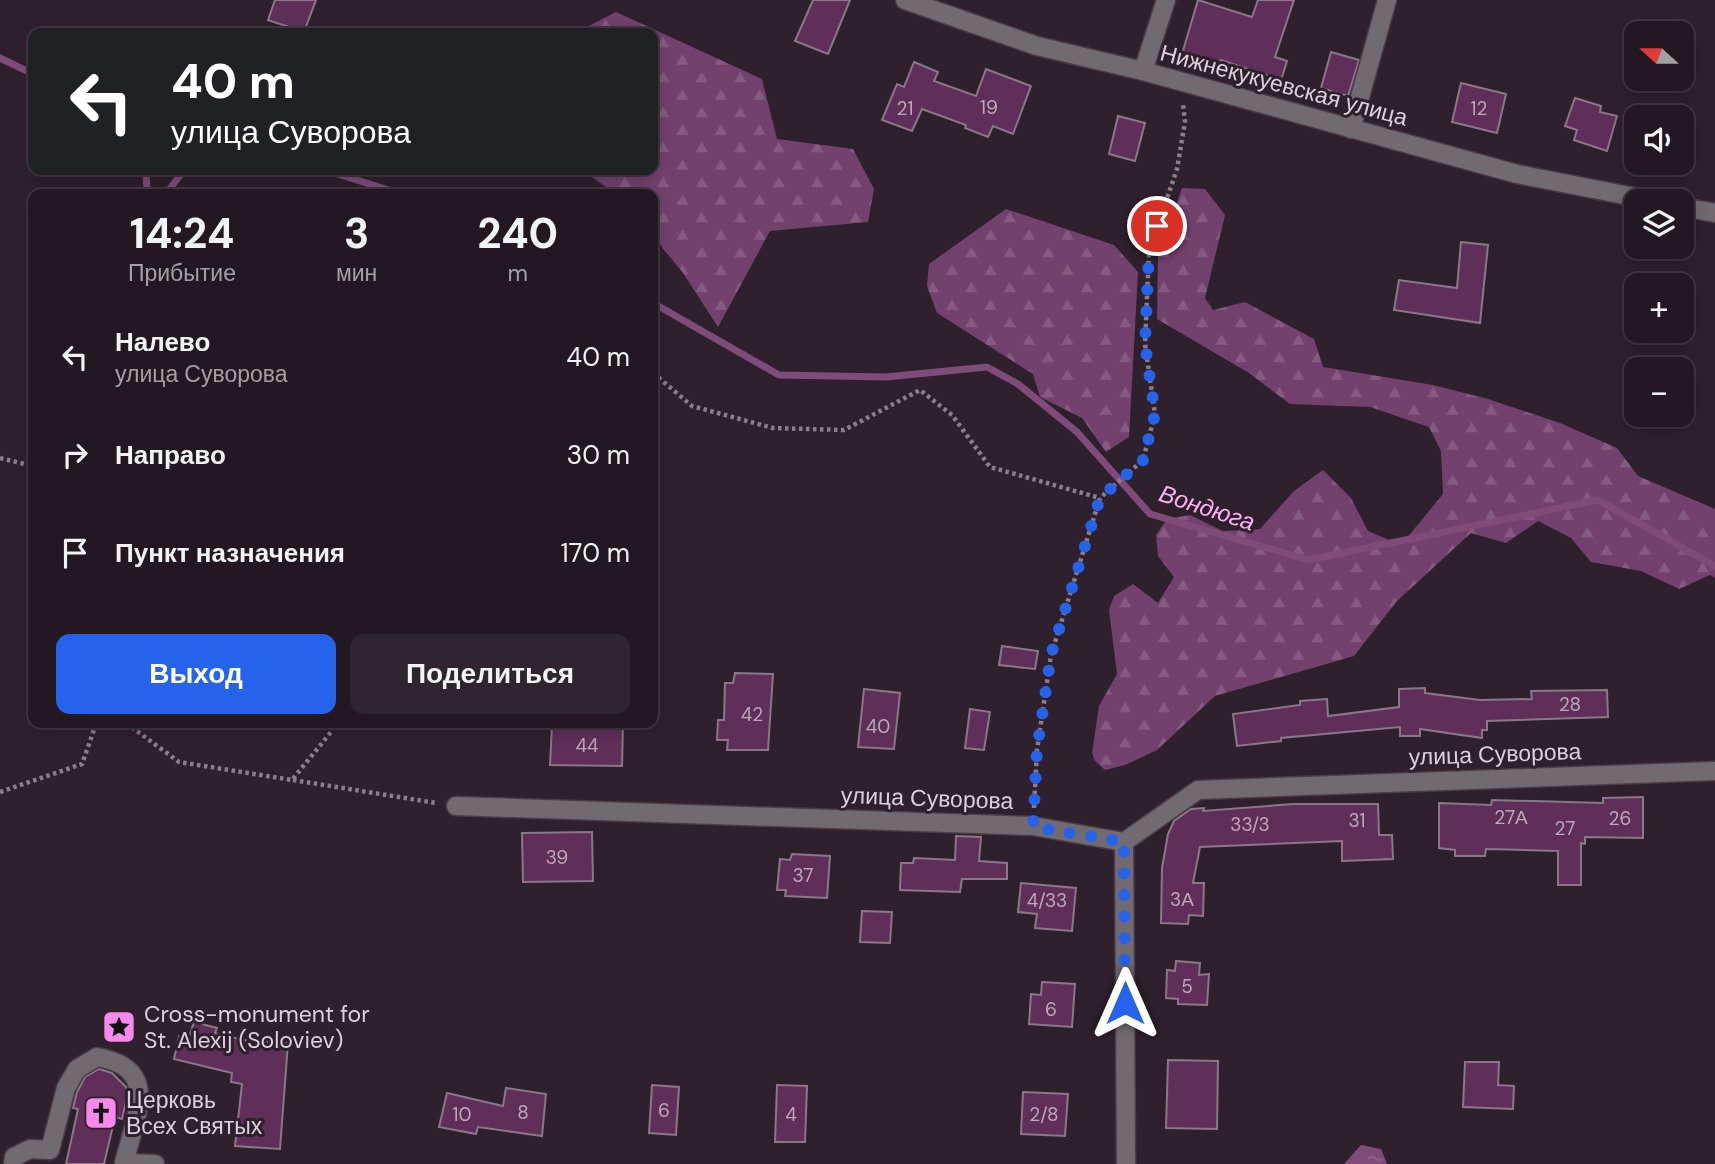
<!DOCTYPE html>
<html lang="ru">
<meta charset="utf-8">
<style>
:root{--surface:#231822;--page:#2f252f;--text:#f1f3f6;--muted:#a3a0a5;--line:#403740;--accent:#2563eb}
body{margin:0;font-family:"DM Sans",sans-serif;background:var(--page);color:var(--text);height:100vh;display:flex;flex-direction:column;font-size:26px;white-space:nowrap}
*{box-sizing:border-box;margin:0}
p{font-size:23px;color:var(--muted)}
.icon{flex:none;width:38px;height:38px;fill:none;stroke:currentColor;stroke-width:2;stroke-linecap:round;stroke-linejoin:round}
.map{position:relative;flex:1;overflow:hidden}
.drawer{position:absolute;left:28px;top:189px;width:630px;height:539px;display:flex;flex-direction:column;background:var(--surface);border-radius:14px;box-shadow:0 4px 18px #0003,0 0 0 2px var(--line)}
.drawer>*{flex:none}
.guide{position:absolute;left:28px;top:28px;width:630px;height:147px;border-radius:14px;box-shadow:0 4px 18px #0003,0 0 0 2px var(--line);background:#202124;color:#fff;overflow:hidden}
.needle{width:46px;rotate:291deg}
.fabs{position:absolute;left:1624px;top:21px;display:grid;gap:14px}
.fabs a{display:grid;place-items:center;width:70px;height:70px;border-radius:14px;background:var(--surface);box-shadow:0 4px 18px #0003,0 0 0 2px var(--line);font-size:35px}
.pin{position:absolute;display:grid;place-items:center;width:60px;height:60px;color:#fff;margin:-30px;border:4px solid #fff;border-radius:50%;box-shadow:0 2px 7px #0007}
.me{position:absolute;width:77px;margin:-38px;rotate:0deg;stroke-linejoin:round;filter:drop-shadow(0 0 5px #0008)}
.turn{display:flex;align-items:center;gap:24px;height:147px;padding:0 28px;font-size:32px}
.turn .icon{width:91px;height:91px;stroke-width:2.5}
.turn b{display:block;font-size:49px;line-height:60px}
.eta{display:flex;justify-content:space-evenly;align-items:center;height:119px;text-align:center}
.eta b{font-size:42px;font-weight:700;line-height:49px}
.button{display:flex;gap:14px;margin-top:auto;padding:14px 28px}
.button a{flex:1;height:80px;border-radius:14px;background:var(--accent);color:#fff;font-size:28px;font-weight:700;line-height:80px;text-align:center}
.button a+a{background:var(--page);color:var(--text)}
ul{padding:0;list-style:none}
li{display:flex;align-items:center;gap:21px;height:98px;padding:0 28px}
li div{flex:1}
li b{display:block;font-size:26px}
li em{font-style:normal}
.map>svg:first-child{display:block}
.forest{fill:url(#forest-firs)}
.water{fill:url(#water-ripples)}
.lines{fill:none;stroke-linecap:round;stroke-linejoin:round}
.stream{stroke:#7f4c79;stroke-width:7}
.building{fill:#5f2f5a;stroke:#8a7787;stroke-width:2}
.minor-casing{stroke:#4b3c49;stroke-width:21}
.path{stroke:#8b7e89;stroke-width:4.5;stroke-dasharray:3.5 3.5;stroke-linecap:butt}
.minor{stroke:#726a71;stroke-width:18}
.route{stroke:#2563eb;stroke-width:12;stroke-dasharray:0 21.6}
.labels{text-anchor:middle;stroke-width:6;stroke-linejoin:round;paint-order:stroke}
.number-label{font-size:19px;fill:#bda8ba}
.street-label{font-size:23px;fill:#dcd1da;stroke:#2f202d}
.poi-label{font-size:23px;fill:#dcd1da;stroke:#2f202d;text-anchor:start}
.water-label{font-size:24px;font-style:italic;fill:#fdb0f3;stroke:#2f202d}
</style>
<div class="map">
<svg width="1715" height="1164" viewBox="0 0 1715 1164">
<defs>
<pattern id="forest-firs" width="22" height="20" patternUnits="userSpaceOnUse" patternTransform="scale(1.75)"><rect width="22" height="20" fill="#73416d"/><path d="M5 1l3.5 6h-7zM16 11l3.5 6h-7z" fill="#865b81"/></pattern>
<pattern id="water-ripples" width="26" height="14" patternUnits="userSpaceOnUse" patternTransform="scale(1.75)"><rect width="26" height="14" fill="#7f4c79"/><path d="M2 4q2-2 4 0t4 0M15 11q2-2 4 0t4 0" fill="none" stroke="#91658b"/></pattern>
</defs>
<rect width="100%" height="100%" fill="#2f202d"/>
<g class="forest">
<path d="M 616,12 L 762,79 L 777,139 L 853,149 L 874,189 L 868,222 L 770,231 L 718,327 L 683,273 L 653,236 L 653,194 L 616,194 L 582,170 L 653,170 L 653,33 L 575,33 Z"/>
<path d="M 1182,188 L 1205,189 L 1225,215 L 1205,298 L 1213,310 L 1245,302 L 1314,339 L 1323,367 L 1433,385 L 1488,399 L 1560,423 L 1617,448 L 1638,476 L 1715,509 L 1715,578 L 1710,575 L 1679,589 L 1641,571 L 1591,562 L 1571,538 L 1538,521 L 1506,543 L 1471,533 L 1397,601 L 1354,656 L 1215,696 L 1157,750 L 1125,765 L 1105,770 L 1095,761 L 1092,753 L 1099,706 L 1117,674 L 1109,610 L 1114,596 L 1133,584 L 1158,603 L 1174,577 L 1158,556 L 1156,535 L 1167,519 L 1190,515 L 1223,531 L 1260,529 L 1294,491 L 1323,470 L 1351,498 L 1368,531 L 1401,545 L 1443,494 L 1441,451 L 1429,427 L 1370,407 L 1290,404 L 1249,373 L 1157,319 L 1158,256 Z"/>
<path d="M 1006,209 L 1114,245 L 1138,272 L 1129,437 L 1106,452 L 1082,418 L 1040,397 L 1033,374 L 937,313 L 927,286 L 929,264 Z"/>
</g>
<path class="water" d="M 1361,1145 L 1381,1149 L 1387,1164 L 1344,1164 Z"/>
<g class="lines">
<g class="stream">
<path d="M 0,58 L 33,74"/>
<path d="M 146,170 L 147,194"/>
<path d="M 325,170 L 395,192 L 421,194"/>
<path d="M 166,194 L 184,170"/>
<path d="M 525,194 L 534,194"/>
<path d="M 653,303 L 779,375 L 886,377 L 987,367 L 1018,384 L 1077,432 L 1150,514 L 1309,560 L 1598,500 L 1715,566"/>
</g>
</g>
<g class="building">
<path d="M 275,0 L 316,0 L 304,32 L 268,20 Z"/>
<path d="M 813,0 L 850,0 L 828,54 L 795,41 Z"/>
<path d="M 1198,0 L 1252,17 L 1258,0 L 1294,0 L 1275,57 L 1287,61 L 1281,80 L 1221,60 L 1219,65 L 1182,54 Z"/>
<path d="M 1331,52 L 1359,60 L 1348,96 L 1321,88 Z"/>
<path d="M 914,62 L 938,72 L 934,81 L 976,96 L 986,69 L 1031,86 L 1013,134 L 993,126 L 988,137 L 965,128 L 966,125 L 922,109 L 912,131 L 882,120 L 897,84 L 904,87 Z"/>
<path d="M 1461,83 L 1506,94 L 1497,133 L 1452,122 Z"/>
<path d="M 1575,98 L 1601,106 L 1600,112 L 1617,116 L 1607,151 L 1574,140 L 1577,130 L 1565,126 Z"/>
<path d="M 1118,116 L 1145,123 L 1135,161 L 1109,154 Z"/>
<path d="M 1461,242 L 1488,245 L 1480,323 L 1394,310 L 1399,280 L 1457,288 Z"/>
<path d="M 1002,646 L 1038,651 L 1035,669 L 999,665 Z"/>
<path d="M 735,673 L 773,674 L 768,750 L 727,750 L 728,740 L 717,740 L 718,720 L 724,720 L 725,683 L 733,683 Z"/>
<path d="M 1425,688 L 1425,693 L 1480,700 L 1532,699 L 1531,691 L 1607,690 L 1608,717 L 1487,721 L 1487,730 L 1482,730 L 1482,738 L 1420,729 L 1420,736 L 1400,736 L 1400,727 L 1281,738 L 1281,741 L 1237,746 L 1233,714 L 1300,705 L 1300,701 L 1327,699 L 1328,716 L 1399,707 L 1399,689 Z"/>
<path d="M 864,689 L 900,693 L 894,749 L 858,747 Z"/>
<path d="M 970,709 L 990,712 L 984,750 L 965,748 Z"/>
<path d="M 623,724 L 622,766 L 550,765 L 552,725 Z"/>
<path d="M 1643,797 L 1643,838 L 1585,837 L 1585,844 L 1581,843 L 1581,885 L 1558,885 L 1558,851 L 1486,849 L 1485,856 L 1455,856 L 1455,850 L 1439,848 L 1439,803 L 1491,805 L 1492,800 L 1603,803 L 1603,798 Z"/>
<path d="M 1293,804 L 1378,804 L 1379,835 L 1392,835 L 1393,859 L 1342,861 L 1342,841 L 1200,847 L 1193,883 L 1204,883 L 1203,916 L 1189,915 L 1188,924 L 1161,923 L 1162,868 L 1168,834 L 1174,821 L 1191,809 L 1204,808 L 1203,811 Z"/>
<path d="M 592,832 L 593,881 L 523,882 L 522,833 Z"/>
<path d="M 956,836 L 981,837 L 979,861 L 1007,863 L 1007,879 L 962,879 L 960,892 L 900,890 L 901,863 L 913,863 L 914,858 L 955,860 Z"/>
<path d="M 792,854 L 830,856 L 827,898 L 785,896 L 786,890 L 777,890 L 780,859 L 790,860 Z"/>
<path d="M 1021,883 L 1076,888 L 1072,931 L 1035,928 L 1037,914 L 1018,912 Z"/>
<path d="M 862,911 L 892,912 L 890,943 L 860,942 Z"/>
<path d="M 1176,961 L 1200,963 L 1199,975 L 1209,974 L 1207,1005 L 1178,1004 L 1178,999 L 1166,998 L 1167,970 L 1175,971 Z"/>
<path d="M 1042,982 L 1075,984 L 1072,1027 L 1029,1024 L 1031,994 L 1041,995 Z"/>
<path d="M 194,1022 L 217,1028 L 215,1033 L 243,1040 L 288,1043 L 280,1149 L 235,1146 L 242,1084 L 231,1082 L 232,1073 L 174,1059 L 179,1036 L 189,1037 Z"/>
<path d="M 1168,1060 L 1218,1061 L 1217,1129 L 1166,1128 Z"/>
<path d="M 1465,1062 L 1499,1062 L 1498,1085 L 1514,1086 L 1513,1109 L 1463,1107 Z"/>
<path d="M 99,1069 L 112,1073 L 126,1087 L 127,1097 L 122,1119 L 115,1117 L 104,1164 L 66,1164 L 78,1109 L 73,1108 L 77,1092 L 85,1077 Z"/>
<path d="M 652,1085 L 679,1087 L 676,1135 L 649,1133 Z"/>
<path d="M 777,1085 L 807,1086 L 805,1142 L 775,1142 Z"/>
<path d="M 506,1088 L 546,1094 L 542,1136 L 478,1127 L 476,1134 L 439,1127 L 447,1093 L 503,1106 Z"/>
<path d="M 1023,1092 L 1068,1094 L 1065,1136 L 1021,1134 Z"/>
</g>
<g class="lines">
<defs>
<g id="minor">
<path d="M 905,0 L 1037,46 L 1143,71 L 1517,174 L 1655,201"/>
<path d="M 1143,71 L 1166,0"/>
<path d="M 1351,129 L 1387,0"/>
<path d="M 1682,207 L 1715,213"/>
<path d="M 456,806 L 1033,826 L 1124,842 L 1198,790 L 1715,771"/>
<path d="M 1124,842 L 1126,1164"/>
<path d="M 13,1164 L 14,1157 L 30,1149 L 50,1150 L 66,1088 L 77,1069 L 97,1057 C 162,1068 135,1117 124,1163 L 155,1164"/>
</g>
</defs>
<use href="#minor" class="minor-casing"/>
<g class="path">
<path d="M 653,373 L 692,406 L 773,428 L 844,430 L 920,390 L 952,415 L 990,467 L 1100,498"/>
<path d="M 0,458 L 33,466"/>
<path d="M 126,723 L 179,762 L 292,780 L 331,732 L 334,723"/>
<path d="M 293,780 L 436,803"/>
<path d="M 0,792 L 82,764 L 96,724 L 105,723"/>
<path d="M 1034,808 L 1037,750 L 1051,655 L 1100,498 L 1143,460 L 1155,414 L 1145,344 L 1149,251 L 1177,169 L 1185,122 L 1183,104"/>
</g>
<use href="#minor" class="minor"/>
</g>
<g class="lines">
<path class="route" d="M 1125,1003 L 1124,842 L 1033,827 L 1037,750 L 1051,655 L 1100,498 L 1143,460 L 1155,414 L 1145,344 L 1149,251 L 1157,226"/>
</g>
<defs>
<symbol id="sight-square" viewBox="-11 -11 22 22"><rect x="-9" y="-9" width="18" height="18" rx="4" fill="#f888eb" stroke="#2f202d"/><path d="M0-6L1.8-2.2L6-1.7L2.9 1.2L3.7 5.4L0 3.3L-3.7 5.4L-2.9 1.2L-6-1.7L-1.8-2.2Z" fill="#111"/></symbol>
<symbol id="church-square" viewBox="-11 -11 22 22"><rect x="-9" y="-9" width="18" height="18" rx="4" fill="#f888eb" stroke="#2f202d"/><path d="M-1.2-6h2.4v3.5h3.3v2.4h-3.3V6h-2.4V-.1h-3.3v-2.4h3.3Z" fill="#111"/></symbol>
</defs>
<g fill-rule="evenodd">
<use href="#sight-square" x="100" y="1008" width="38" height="38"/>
<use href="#church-square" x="82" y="1094" width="38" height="38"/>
</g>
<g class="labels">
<g class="number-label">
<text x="989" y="114">19</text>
<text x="905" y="115">21</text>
<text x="1479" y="115">12</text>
<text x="1570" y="711">28</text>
<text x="752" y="721">42</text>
<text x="878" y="733">40</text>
<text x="587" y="752">44</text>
<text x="1511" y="824">27А</text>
<text x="1620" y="825">26</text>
<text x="1357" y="827">31</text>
<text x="1250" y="831">33/3</text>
<text x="1565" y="835">27</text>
<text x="557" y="864">39</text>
<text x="803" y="882">37</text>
<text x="1182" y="906">3А</text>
<text x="1047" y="907">4/33</text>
<text x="1187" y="993">5</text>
<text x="1051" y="1016">6</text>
<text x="664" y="1117">6</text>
<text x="523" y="1119">8</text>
<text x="462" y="1121">10</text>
<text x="791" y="1121">4</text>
<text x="1044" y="1121">2/8</text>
</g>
<g class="street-label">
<text transform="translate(1284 85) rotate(15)" y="8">Нижнекукуевская улица</text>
<text transform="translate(1495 754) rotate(-2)" y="8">улица Суворова</text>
<text transform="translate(927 798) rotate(2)" y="8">улица Суворова</text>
</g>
<g class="poi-label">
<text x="144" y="1022">Cross-monument for<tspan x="144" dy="26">St. Alexij (Soloviev)</tspan></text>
<text x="126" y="1108">Церковь<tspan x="126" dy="26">Всех Святых</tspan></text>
</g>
<g class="water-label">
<text transform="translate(1207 508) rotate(18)" y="8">Вондюга</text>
</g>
</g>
</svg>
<div class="fabs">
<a><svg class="needle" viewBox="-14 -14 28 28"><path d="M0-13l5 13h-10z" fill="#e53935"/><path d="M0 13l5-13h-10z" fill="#a3a0a5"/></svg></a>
<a><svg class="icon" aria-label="sound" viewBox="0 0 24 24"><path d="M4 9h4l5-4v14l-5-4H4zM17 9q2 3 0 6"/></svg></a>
<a><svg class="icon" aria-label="layers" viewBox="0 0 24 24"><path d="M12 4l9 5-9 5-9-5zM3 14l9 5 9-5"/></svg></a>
<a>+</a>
<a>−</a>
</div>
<div class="pin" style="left:1157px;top:226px;background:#d93025"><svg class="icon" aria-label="arrive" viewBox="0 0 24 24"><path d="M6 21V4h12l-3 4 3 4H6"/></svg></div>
<svg class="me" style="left:1125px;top:1003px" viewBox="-20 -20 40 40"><path d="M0-17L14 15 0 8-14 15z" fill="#2563eb" stroke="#fff" stroke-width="4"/></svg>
<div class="guide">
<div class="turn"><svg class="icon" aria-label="left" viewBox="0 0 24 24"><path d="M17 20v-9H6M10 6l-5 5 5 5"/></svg><div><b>40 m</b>улица Суворова</div></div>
</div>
<section class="drawer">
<div class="eta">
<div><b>14:24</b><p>Прибытие</p></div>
<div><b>3</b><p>мин</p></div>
<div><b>240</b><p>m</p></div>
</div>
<ul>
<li><svg class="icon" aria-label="left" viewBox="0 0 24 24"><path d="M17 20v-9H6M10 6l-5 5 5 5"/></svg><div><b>Налево</b><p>улица Суворова</p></div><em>40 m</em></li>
<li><svg class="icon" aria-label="right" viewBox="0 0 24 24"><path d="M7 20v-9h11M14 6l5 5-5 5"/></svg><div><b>Направо</b></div><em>30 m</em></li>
<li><svg class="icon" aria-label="arrive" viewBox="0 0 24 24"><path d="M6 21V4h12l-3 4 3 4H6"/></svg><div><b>Пункт назначения</b></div><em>170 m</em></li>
</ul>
<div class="button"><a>Выход</a><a>Поделиться</a></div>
</section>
</div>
